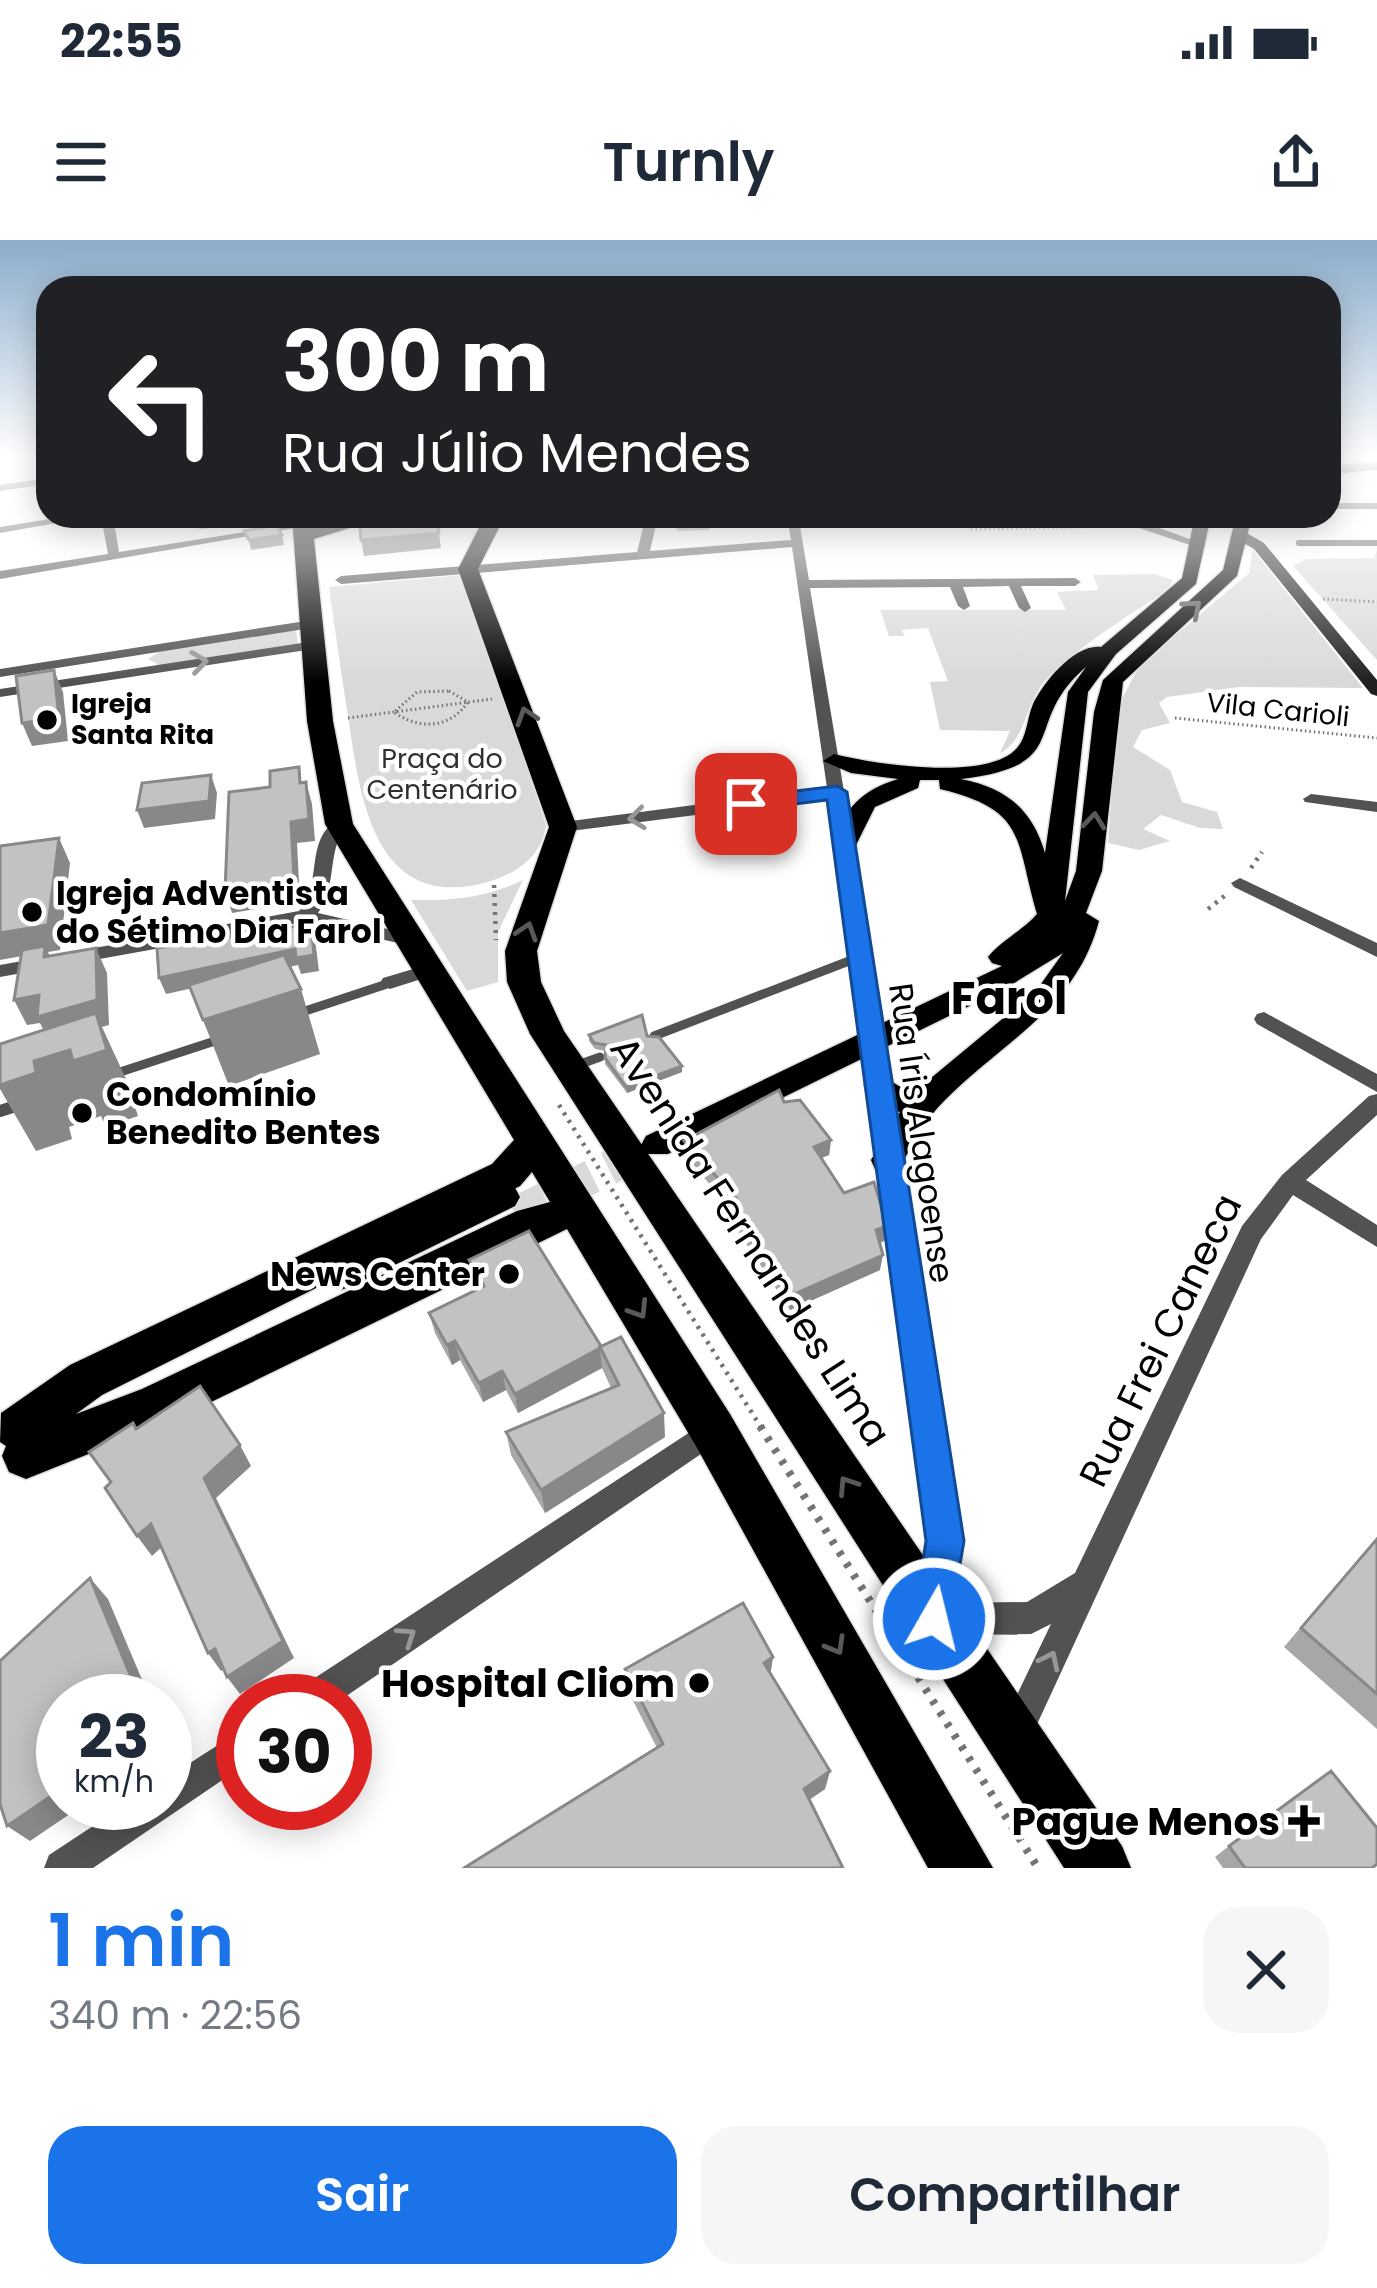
<!DOCTYPE html>
<html lang="pt">
<meta charset="utf-8">
<style>
:root{--surface:#fff;--page:#f6f6f7;--text:#1f2937;--muted:#747a83;--accent:#1a73e8}
body{margin:0;font-family:Poppins,sans-serif;background:var(--page);color:var(--text);height:100vh;display:flex;flex-direction:column;font-size:45px;white-space:nowrap}
*{box-sizing:border-box;margin:0}
p{font-size:39px;color:var(--muted)}
.icon{flex:none;width:66px;height:66px;fill:none;stroke:currentColor;stroke-width:2;stroke-linecap:round;stroke-linejoin:round}
.map{position:relative;height:1628px;overflow:hidden}
.drawer{display:flex;flex-direction:column;background:var(--surface);flex:1}
.drawer>*{flex:none}
.guide{position:absolute;left:36px;top:36px;width:1305px;height:252px;border-radius:36px;box-shadow:0 6px 30px #0003;background:#202124;color:#fff;overflow:hidden}
.speed{position:absolute;left:36px;top:1434px;display:flex;gap:24px;font-size:60px;font-weight:700;text-align:center}
.speed>*{display:grid;place-content:center;width:156px;height:156px;border-radius:50%;background:var(--surface);box-shadow:0 6px 30px #0003;line-height:1}
.speed small{font-size:30px;font-weight:400}
.speed .limit{border:18px solid #d22;background:#fff;color:#111}
.pin{position:absolute;display:grid;place-items:center;width:102px;height:102px;color:#fff;margin:-51px;border-radius:24px;box-shadow:0 6px 18px #0006}
.me{position:absolute;width:132px;margin:-66px;rotate:8deg;stroke-linejoin:round;filter:drop-shadow(0 0 9px #0008)}
.turn{display:flex;align-items:center;gap:42px;height:252px;padding:0 48px;font-size:54px}
.turn .icon{width:156px;height:156px;stroke-width:2.5}
.turn b{display:block;font-size:84px;line-height:102px}
.round{display:grid;place-items:center;flex:none;width:126px;height:126px;border-radius:36px;background:var(--page)}
.overview{display:flex;align-items:center;justify-content:space-between;height:204px;padding:0 48px}
h1{font-size:72px;font-weight:600;line-height:90px;color:var(--accent)}
.cta{display:flex;gap:24px;margin-top:auto;padding:24px 48px}
.cta a{flex:1;height:138px;border-radius:36px;background:var(--accent);color:#fff;font-size:48px;font-weight:600;line-height:138px;text-align:center}
.cta a+a{background:var(--page);color:var(--text)}
.status{display:flex;justify-content:space-between;align-items:center;height:84px;padding:0 60px;background:var(--surface);direction:ltr}
.status svg{height:33px;fill:currentColor}
header{display:flex;justify-content:space-between;align-items:center;height:156px;padding:0 48px;background:var(--surface);font-size:54px;font-weight:600}
.map>svg:first-child{display:block}
.green{fill:#d9d9d9}
.lines{fill:none;stroke-linecap:round;stroke-linejoin:round}
.primary-tunnel{stroke:#d9d9d9;stroke-width:34;stroke-dasharray:34 18;stroke-linecap:butt}
.primary-casing{stroke:#dbdbdb;stroke-width:3}
.highway-casing{stroke:#dbdbdb;stroke-width:3}
.path-far2{stroke:#747474;stroke-width:3;stroke-dasharray:1.5 3;stroke-linecap:butt}
.path-far1{stroke:#747474;stroke-width:4.5;stroke-dasharray:3 6;stroke-linecap:butt}
.path{stroke:#747474;stroke-width:8;stroke-dasharray:4.5 9;stroke-linecap:butt}
.lane-far2{stroke:#525252;stroke-width:6}
.lane-far1{stroke:#525252;stroke-width:9}
.lane{stroke:#525252;stroke-width:12}
.street{fill:#525252;fill-rule:evenodd}
.secondary{fill:#1f1f1f;fill-rule:evenodd}
.primary{fill:#000;fill-rule:evenodd}
.highway{fill:#000;fill-rule:evenodd}
.street-bridge{stroke:#525252;stroke-width:20}
.wall{fill:#a7a7a7}
.shaded-wall{fill:#888}
.building{fill:#c2c2c2;stroke:#888;stroke-width:3}
.oneway{stroke:#595959}
.oneway2{stroke:#979797}
.route{fill:#1a73e8;stroke:#114b97;stroke-width:3}
.poi-dot{fill:#000;stroke:#fff;stroke-width:4.5}
.labels{text-anchor:middle;stroke-width:9;stroke-linejoin:round;paint-order:stroke}
.far-poi-label{font-size:27px;font-weight:bold;fill:#000;stroke:#fff;text-anchor:start}
.far-street-label{font-size:27px;fill:#000;stroke:#fff}
.far-park-label{font-size:27px;fill:#303030;stroke:#fff}
.poi-label{font-size:33px;font-weight:bold;fill:#000;stroke:#fff;text-anchor:start}
.street-label{font-size:33px;fill:#000;stroke:#fff}
.near-street-label{font-size:39px;fill:#000;stroke:#fff}
.near-poi-label{font-size:39px;font-weight:bold;fill:#000;stroke:#fff;text-anchor:end}
.district-label{font-size:45px;font-weight:bold;fill:#000;stroke:#fff}
</style>
<div class="status"><b>22:55</b><svg viewBox="0 0 49 12"><path d="M0 12V9h3v3zM5 12V6h3v6zM10 12V3h3v9zM15 12V0h3v12zM26 1h20v11H26zM47 4h2v5h-2z"/></svg></div>
<header><svg class="icon" aria-label="menu" viewBox="0 0 24 24"><path d="M4 6h16M4 12h16M4 18h16"/></svg>Turnly<svg class="icon" aria-label="share" viewBox="0 0 24 24"><path d="M12 15V3M7 8l5-5 5 5M5 13v7h14v-7"/></svg></header>
<div class="map">
<svg width="1377" height="1628" viewBox="0 0 1377 1628">
<rect width="100%" height="100%" fill="#fff"/>
<g class="green">
<path d="M 1253,310 L 1363,448 L 1239,447 L 1167,457 L 1159,463 L 1170,483 L 1142,490 L 1133,507 L 1170,530 L 1182,562 L 1217,572 L 1223,589 L 1200,588 L 1161,575 L 1143,589 L 1170,601 L 1139,610 L 1108,603 L 1118,467 L 1139,426 L 1249,333 Z"/>
<path d="M 1377,310 L 1377,420 L 1293,326 L 1307,319 L 1374,318 Z"/>
<path d="M 1154,334 L 1173,340 L 1167,351 C 1136,370 1057,420 1039,449 C 1025,470 1024,501 1000,513 L 1010,491 L 940,490 L 930,442 L 948,441 L 928,388 L 901,390 L 905,396 L 889,396 L 880,370 L 1066,370 L 1057,352 L 1099,350 L 1093,335 Z"/>
<path d="M 462,335 L 546,585 C 542,615 519,632 491,641 C 374,676 360,558 348,476 C 341,433 335,390 329,347 Z"/>
<path d="M 296,389 L 298,405 L 161,426 L 148,419 L 162,410 Z"/>
<path d="M 523,640 L 498,692 L 498,742 L 467,751 L 411,660 C 452,661 486,658 523,640 Z"/>
</g>
<g class="lines">
<path class="primary-tunnel" d="M 515,974 L 650,908"/>
<defs>
<g id="primary">
<path d="M 1377,222 L 1377,230 L 1329,234 L 1329,226 Z"/>
<path d="M 1195,276 L 1211,276 L 1196,344 L 1116,414 L 1088,452 L 1065,661 L 1076,631 L 1094,472 L 1103,440 L 1223,330 L 1236,276 L 1252,276 L 1237,336 L 1123,442 L 1102,631 L 1086,673 L 1099,681 C 1076,768 1005,800 945,860 C 925,879 912,905 899,929 L 875,929 L 871,920 L 900,872 C 884,869 872,859 864,845 L 868,837 L 879,834 L 904,849 L 919,848 L 1036,751 L 1063,713 L 1006,748 L 668,914 L 646,914 L 641,905 L 646,896 L 1002,726 L 992,723 L 988,717 C 1001,701 1022,691 1037,674 C 1015,598 1027,570 940,549 L 939,540 L 920,540 L 918,548 L 875,567 L 854,609 L 836,609 L 833,604 C 844,568 862,550 898,539 L 851,533 L 823,521 L 834,514 C 873,524 988,542 1017,508 C 1027,497 1027,478 1033,464 C 1044,442 1074,404 1101,407 L 1182,338 ZM 1086,427 L 1068,452 L 1045,613 C 1032,569 1006,548 961,539 C 1077,525 1019,484 1086,427 Z"/>
<path d="M 503,944 L 515,948 L 520,957 L 515,966 L 354,1045 L 341,1050 L 328,1045 L 323,1035 L 328,1025 Z"/>
</g>
<g id="highway">
<path d="M 292,276 L 312,276 L 312,285 L 349,276 L 388,276 L 314,299 L 333,481 L 353,584 L 730,1174 L 993,1628 L 928,1628 L 696,1206 L 567,989 L 176,1179 L 26,1239 L 9,1232 L 2,1216 L 6,1206 L 0,1202 L 1,1173 L 70,1125 L 492,924 L 514,900 L 325,584 L 307,481 ZM 532,932 L 550,962 L 517,971 L 142,1149 L 76,1174 L 102,1155 L 520,946 Z"/>
<path d="M 485,276 L 505,276 L 478,329 L 577,587 L 537,711 L 541,742 L 564,791 L 1122,1606 L 1131,1628 L 1064,1628 L 530,794 L 507,742 L 505,711 L 549,587 L 458,329 Z"/>
</g>
</defs>
<use href="#primary" class="primary-casing"/>
<use href="#highway" class="highway-casing"/>
<g class="path-far2">
<path d="M 971,289 L 1081,287"/>
<path d="M 1323,359 L 1377,362"/>
<path d="M 449,451 L 468,462 C 450,489 419,490 394,472 L 417,452 Z"/>
<path d="M 348,478 L 492,459"/>
<path d="M 1175,478 L 1377,498"/>
</g>
<g class="path-far1">
<path d="M 1251,628 L 1262,612"/>
<path d="M 494,645 L 496,700"/>
<path d="M 1208,669 L 1227,654"/>
<path d="M 559,865 L 762,1189"/>
</g>
<path class="path" d="M 760,1186 L 1038,1628"/>
<g class="lane-far2">
<path d="M 1329,266 L 1377,266"/>
<path d="M 1299,303 L 1377,303"/>
</g>
<g class="lane-far1">
<path d="M 296,774 L 390,743"/>
<path d="M 654,796 L 862,716"/>
<path d="M 575,826 L 600,817"/>
<path d="M 114,834 L 221,799"/>
</g>
<path class="lane" d="M 0,871 L 22,864"/>
<g class="street">
<path d="M 33,215 L 48,218 L 48,226 Z"/>
<path d="M 48,238 L 48,244 L 0,251 L 0,245 Z"/>
<path d="M 68,276 L 96,276 L 0,293 L 0,287 Z"/>
<path d="M 101,276 L 113,276 L 119,312 L 301,283 L 307,286 L 0,339 L 0,331 L 108,314 Z"/>
<path d="M 646,276 L 658,276 L 650,311 L 791,300 L 787,276 L 835,276 L 829,279 L 799,280 L 809,340 L 1075,338 L 1081,342 L 1075,346 L 1021,346 L 1031,368 L 1025,372 L 1019,368 L 1009,346 L 963,347 L 970,366 L 964,370 L 958,366 L 950,347 L 810,348 L 875,737 L 872,741 L 858,741 L 855,737 L 829,558 L 563,592 L 555,587 L 563,582 L 827,548 L 792,307 L 341,344 L 335,340 L 341,336 L 637,312 Z"/>
<path d="M 1083,276 L 1099,276 L 1114,282 L 1146,276 L 1143,282 L 1206,305 L 1196,307 L 1136,287 L 1109,288 Z"/>
<path d="M 312,380 L 319,384 L 317,387 L 0,437 L 0,429 Z"/>
<path d="M 315,401 L 322,405 L 320,408 L 0,457 L 0,449 Z"/>
<path d="M 1311,554 L 1377,562 L 1377,572 L 1305,562 L 1303,559 Z"/>
<path d="M 339,579 L 347,584 C 326,611 338,646 318,673 L 414,695 L 416,699 L 414,703 L 407,705 L 305,682 L 0,737 L 0,725 L 299,671 C 324,644 303,599 339,579 Z"/>
<path d="M 1240,638 L 1377,703 L 1377,717 L 1234,647 L 1231,643 Z"/>
<path d="M 430,724 L 437,726 L 440,730 L 437,734 L 390,749 L 380,743 L 383,738 Z"/>
<path d="M 1264,772 L 1377,834 L 1377,852 L 1257,784 L 1254,779 L 1257,774 Z"/>
<path d="M 879,837 L 890,845 L 960,1301 L 952,1363 L 1027,1362 L 1075,1333 L 1242,986 L 1282,935 L 1369,856 L 1377,854 L 1377,875 L 1306,940 L 1377,985 L 1377,1007 L 1293,955 L 1261,999 L 1027,1506 L 1015,1511 L 1003,1506 L 998,1494 L 1051,1384 L 1031,1394 L 934,1395 L 923,1390 L 918,1379 L 930,1301 L 868,845 Z"/>
<path d="M 713,1177 L 723,1181 L 727,1190 L 723,1199 L 339,1461 L 294,1461 L 298,1449 Z"/>
<path d="M 243,1489 L 243,1526 L 93,1628 L 44,1628 L 49,1615 L 128,1563 L 165,1563 L 165,1539 Z"/>
</g>
<path class="secondary" d="M 1235,292 L 1245,292 L 1264,303 L 1377,440 L 1377,456 L 1371,454 L 1254,309 L 1235,298 Z"/>
<use href="#primary" class="primary"/>
<use href="#highway" class="highway"/>
<path class="street-bridge" d="M 865,737 L 879,845"/>
</g>
<g class="wall">
<path d="M 673,276 L 708,276 L 709,290 L 677,291 Z"/>
<path d="M 589,795 L 647,796 L 682,832 L 627,853 L 605,824 L 606,811 L 595,809 L 589,801 Z"/>
<path d="M 784,862 L 831,900 L 829,915 L 821,918 L 844,953 L 887,986 L 884,1001 L 880,1003 L 880,1030 L 790,1070 L 728,976 L 728,964 L 684,916 L 684,901 Z"/>
<path d="M 469,1020 L 601,1106 L 665,1197 L 545,1273 L 511,1215 L 506,1192 L 611,1148 L 602,1128 L 518,1173 L 506,1150 L 483,1162 L 460,1120 L 452,1125 L 435,1093 L 429,1073 L 478,1049 L 473,1040 Z"/>
<path d="M 1377,1297 L 1377,1489 L 1284,1407 Z"/>
<path d="M 773,1417 L 770,1434 L 830,1531 L 825,1549 L 809,1560 L 657,1508 L 627,1449 L 625,1429 Z"/>
<path d="M 1229,1606 L 1372,1628 L 1223,1628 L 1215,1617 Z"/>
</g>
<g class="shaded-wall">
<path d="M 229,276 L 270,276 L 272,283 L 199,289 L 196,279 Z"/>
<path d="M 439,293 L 441,308 L 364,316 L 361,300 Z"/>
<path d="M 282,295 L 284,305 L 251,310 L 249,300 Z"/>
<path d="M 54,430 L 63,452 L 68,501 L 32,506 L 22,483 Z"/>
<path d="M 211,535 L 217,553 L 215,579 L 144,588 L 137,570 Z"/>
<path d="M 306,542 L 312,564 L 315,601 L 297,603 L 300,662 L 232,673 L 225,651 L 291,582 Z"/>
<path d="M 59,598 L 70,623 L 60,710 L 48,712 L 57,731 L 44,717 L 44,712 L 0,720 L 0,693 Z"/>
<path d="M 311,684 L 315,699 L 319,731 L 301,734 L 298,725 L 166,754 L 159,738 Z"/>
<path d="M 96,708 L 107,733 L 109,785 L 102,787 L 126,839 L 138,876 L 106,887 L 101,876 L 69,887 L 72,899 L 36,911 L 0,849 L 0,845 L 34,821 L 70,810 L 107,810 L 50,803 L 40,783 L 27,785 L 14,760 L 39,755 Z"/>
<path d="M 301,749 L 320,814 L 229,846 L 203,780 Z"/>
<path d="M 682,826 L 682,832 L 627,853 L 626,847 Z"/>
<path d="M 831,900 L 829,915 L 812,922 L 814,907 Z"/>
<path d="M 887,986 L 884,1001 L 874,1005 L 876,990 Z"/>
<path d="M 883,1015 L 880,1030 L 790,1070 L 792,1055 Z"/>
<path d="M 455,1101 L 460,1120 L 452,1125 L 447,1105 Z"/>
<path d="M 600,1109 L 602,1128 L 518,1173 L 515,1154 Z"/>
<path d="M 502,1131 L 506,1150 L 483,1162 L 479,1143 Z"/>
<path d="M 664,1173 L 665,1197 L 545,1273 L 541,1250 Z"/>
<path d="M 240,1205 L 251,1226 L 216,1258 L 294,1418 L 240,1454 L 227,1437 L 204,1238 Z"/>
<path d="M 151,1284 L 165,1304 L 152,1316 L 137,1296 Z"/>
<path d="M 90,1338 L 108,1359 L 151,1461 L 141,1461 Z"/>
<path d="M 215,1409 L 228,1426 L 221,1431 L 208,1413 Z"/>
<path d="M 773,1417 L 770,1437 L 764,1423 Z"/>
<path d="M 830,1531 L 825,1549 L 800,1566 L 804,1549 Z"/>
<path d="M 63,1548 L 63,1563 L 86,1563 L 30,1601 L 7,1586 Z"/>
</g>
<g class="building">
<path d="M 359,276 L 436,276 L 439,293 L 361,300 Z"/>
<path d="M 676,276 L 708,276 L 709,280 L 677,281 Z"/>
<path d="M 276,285 L 282,295 L 249,300 L 244,291 Z"/>
<path d="M 54,430 L 59,478 L 22,483 L 16,436 Z"/>
<path d="M 299,527 L 300,543 L 306,542 L 309,579 L 291,582 L 294,640 L 225,651 L 229,552 L 270,547 L 270,531 Z"/>
<path d="M 211,535 L 209,561 L 137,570 L 142,543 Z"/>
<path d="M 59,598 L 48,685 L 0,693 L 0,606 Z"/>
<path d="M 311,684 L 314,715 L 296,718 L 295,709 L 159,738 L 157,708 Z"/>
<path d="M 45,706 L 44,717 L 96,708 L 97,760 L 37,777 L 39,755 L 14,760 L 22,710 Z"/>
<path d="M 284,715 L 301,749 L 203,780 L 189,745 Z"/>
<path d="M 96,773 L 107,810 L 73,821 L 70,810 L 34,821 L 36,833 L 0,845 L 0,804 Z"/>
<path d="M 642,775 L 647,796 L 659,797 L 682,826 L 626,847 L 605,818 L 606,805 L 594,803 L 589,795 Z"/>
<path d="M 779,850 L 784,862 L 800,860 L 831,900 L 814,907 L 844,953 L 874,942 L 887,986 L 876,990 L 883,1015 L 792,1055 L 728,961 L 736,958 L 684,901 Z"/>
<path d="M 529,991 L 601,1106 L 600,1108 L 515,1154 L 502,1131 L 479,1143 L 455,1101 L 447,1105 L 429,1073 L 484,1046 L 469,1020 Z"/>
<path d="M 621,1097 L 664,1173 L 541,1250 L 506,1192 L 619,1145 L 600,1107 Z"/>
<path d="M 200,1146 L 240,1205 L 204,1238 L 283,1401 L 227,1437 L 215,1409 L 208,1413 L 151,1284 L 137,1296 L 105,1248 L 111,1242 L 89,1212 L 133,1183 L 136,1189 Z"/>
<path d="M 1377,1299 L 1377,1454 L 1301,1388 Z"/>
<path d="M 90,1338 L 141,1461 L 63,1461 L 63,1548 L 7,1586 L 0,1564 L 0,1421 Z"/>
<path d="M 743,1363 L 773,1417 L 764,1423 L 830,1531 L 804,1549 L 843,1628 L 464,1628 L 663,1504 L 625,1429 Z"/>
<path d="M 1331,1531 L 1377,1588 L 1377,1624 L 1372,1628 L 1245,1628 L 1229,1606 Z"/>
</g>
<defs><path id="oneway-chevron" d="M-2-3.5L2.5 0L-2 3.5" fill="none" stroke-width="1.6" stroke-linecap="round" stroke-linejoin="round" transform="scale(3)"/></defs>
<g class="oneway">
<use href="#oneway-chevron" transform="translate(1193 368) rotate(-41)"/>
<use href="#oneway-chevron" transform="translate(526 476) rotate(-108)"/>
<use href="#oneway-chevron" transform="translate(1094 581) rotate(-84)"/>
<use href="#oneway-chevron" transform="translate(527 691) rotate(-72)"/>
<use href="#oneway-chevron" transform="translate(639 1070) rotate(58)"/>
<use href="#oneway-chevron" transform="translate(847 1245) rotate(-123)"/>
<use href="#oneway-chevron" transform="translate(836 1406) rotate(60)"/>
</g>
<g class="oneway2">
<use href="#oneway-chevron" transform="translate(199 422) rotate(-8)"/>
<use href="#oneway-chevron" transform="translate(637 578) rotate(173)"/>
<use href="#oneway-chevron" transform="translate(407 1396) rotate(-34)"/>
<use href="#oneway-chevron" transform="translate(1050 1420) rotate(-64)"/>
</g>
<linearGradient id="sky" x2="0" y2="1"><stop stop-color="#8baccb"/><stop offset="0.49" stop-color="#fff"/><stop offset="1" stop-color="#fff" stop-opacity="0"/></linearGradient>
<rect width="1377" height="443" fill="url(#sky)"/>
<path class="route" d="M 837,546 L 847,552 L 964,1301 L 948,1393 L 934,1399 L 920,1393 L 914,1379 L 926,1301 L 827,560 L 746,570 L 735,564 L 746,557 Z"/>
<g class="poi-dot">
<circle cx="47" cy="480" r="12"/>
<circle cx="32" cy="672" r="12"/>
<circle cx="82" cy="873" r="12"/>
<circle cx="509" cy="1034" r="12"/>
<circle cx="699" cy="1443" r="12"/>
<path d="M1298 1563h12v12h12v12h-12v12h-12v-12h-12v-12h12z"/>
</g>
<g class="labels">
<g class="far-poi-label">
<text x="71" y="473">Igreja<tspan x="71" dy="31">Santa Rita</tspan></text>
</g>
<g class="far-street-label">
<text transform="translate(1278 470) rotate(6)" y="9">Vila Carioli</text>
</g>
<g class="far-park-label">
<text x="442" y="528">Praça do<tspan x="442" dy="31">Centenário</tspan></text>
</g>
<g class="poi-label">
<text x="56" y="665">Igreja Adventista<tspan x="56" dy="38">do Sétimo Dia Farol</tspan></text>
<text x="106" y="866">Condomínio<tspan x="106" dy="38">Benedito Bentes</tspan></text>
<text x="485" y="1046" text-anchor="end">News Center</text>
</g>
<g class="street-label">
<text transform="translate(922 893) rotate(82)" y="12">Rua Íris Alagoense</text>
</g>
<g class="near-street-label">
<text transform="translate(751 1001) rotate(57)" y="14">Avenida Fernandes Lima</text>
<text transform="translate(1160 1100) rotate(-64)" y="14">Rua Frei Caneca</text>
</g>
<g class="near-poi-label">
<text x="675" y="1457">Hospital Cliom</text>
<text x="1280" y="1595">Pague Menos</text>
</g>
<g class="district-label">
<text x="1009" y="774">Farol</text>
</g>
</g>
</svg>
<div class="speed"><div>23<small>km/h</small></div><div class="limit">30</div></div>
<div class="pin" style="left:746px;top:564px;background:#d93025"><svg class="icon" aria-label="arrive" viewBox="0 0 24 24"><path d="M6 21V4h12l-3 4 3 4H6"/></svg></div>
<svg class="me" style="left:934px;top:1379px" viewBox="-20 -20 40 40"><circle r="17" fill="#1a73e8" stroke="#fff" stroke-width="3"/><path d="M0-11L8 9 0 5-8 9z" fill="#fff"/></svg>
<div class="guide">
<div class="turn"><svg class="icon" aria-label="left" viewBox="0 0 24 24"><path d="M17 20v-9H6M10 6l-5 5 5 5"/></svg><div><b>300 m</b>Rua Júlio Mendes</div></div>
</div>
</div>
<section class="drawer">
<div class="overview"><div><h1>1 min</h1><p>340 m · 22:56</p></div><a class="round"><svg class="icon" aria-label="close" viewBox="0 0 24 24"><path d="M6 6l12 12M18 6L6 18"/></svg></a></div>
<div class="cta"><a>Sair</a><a>Compartilhar</a></div>
</section>
